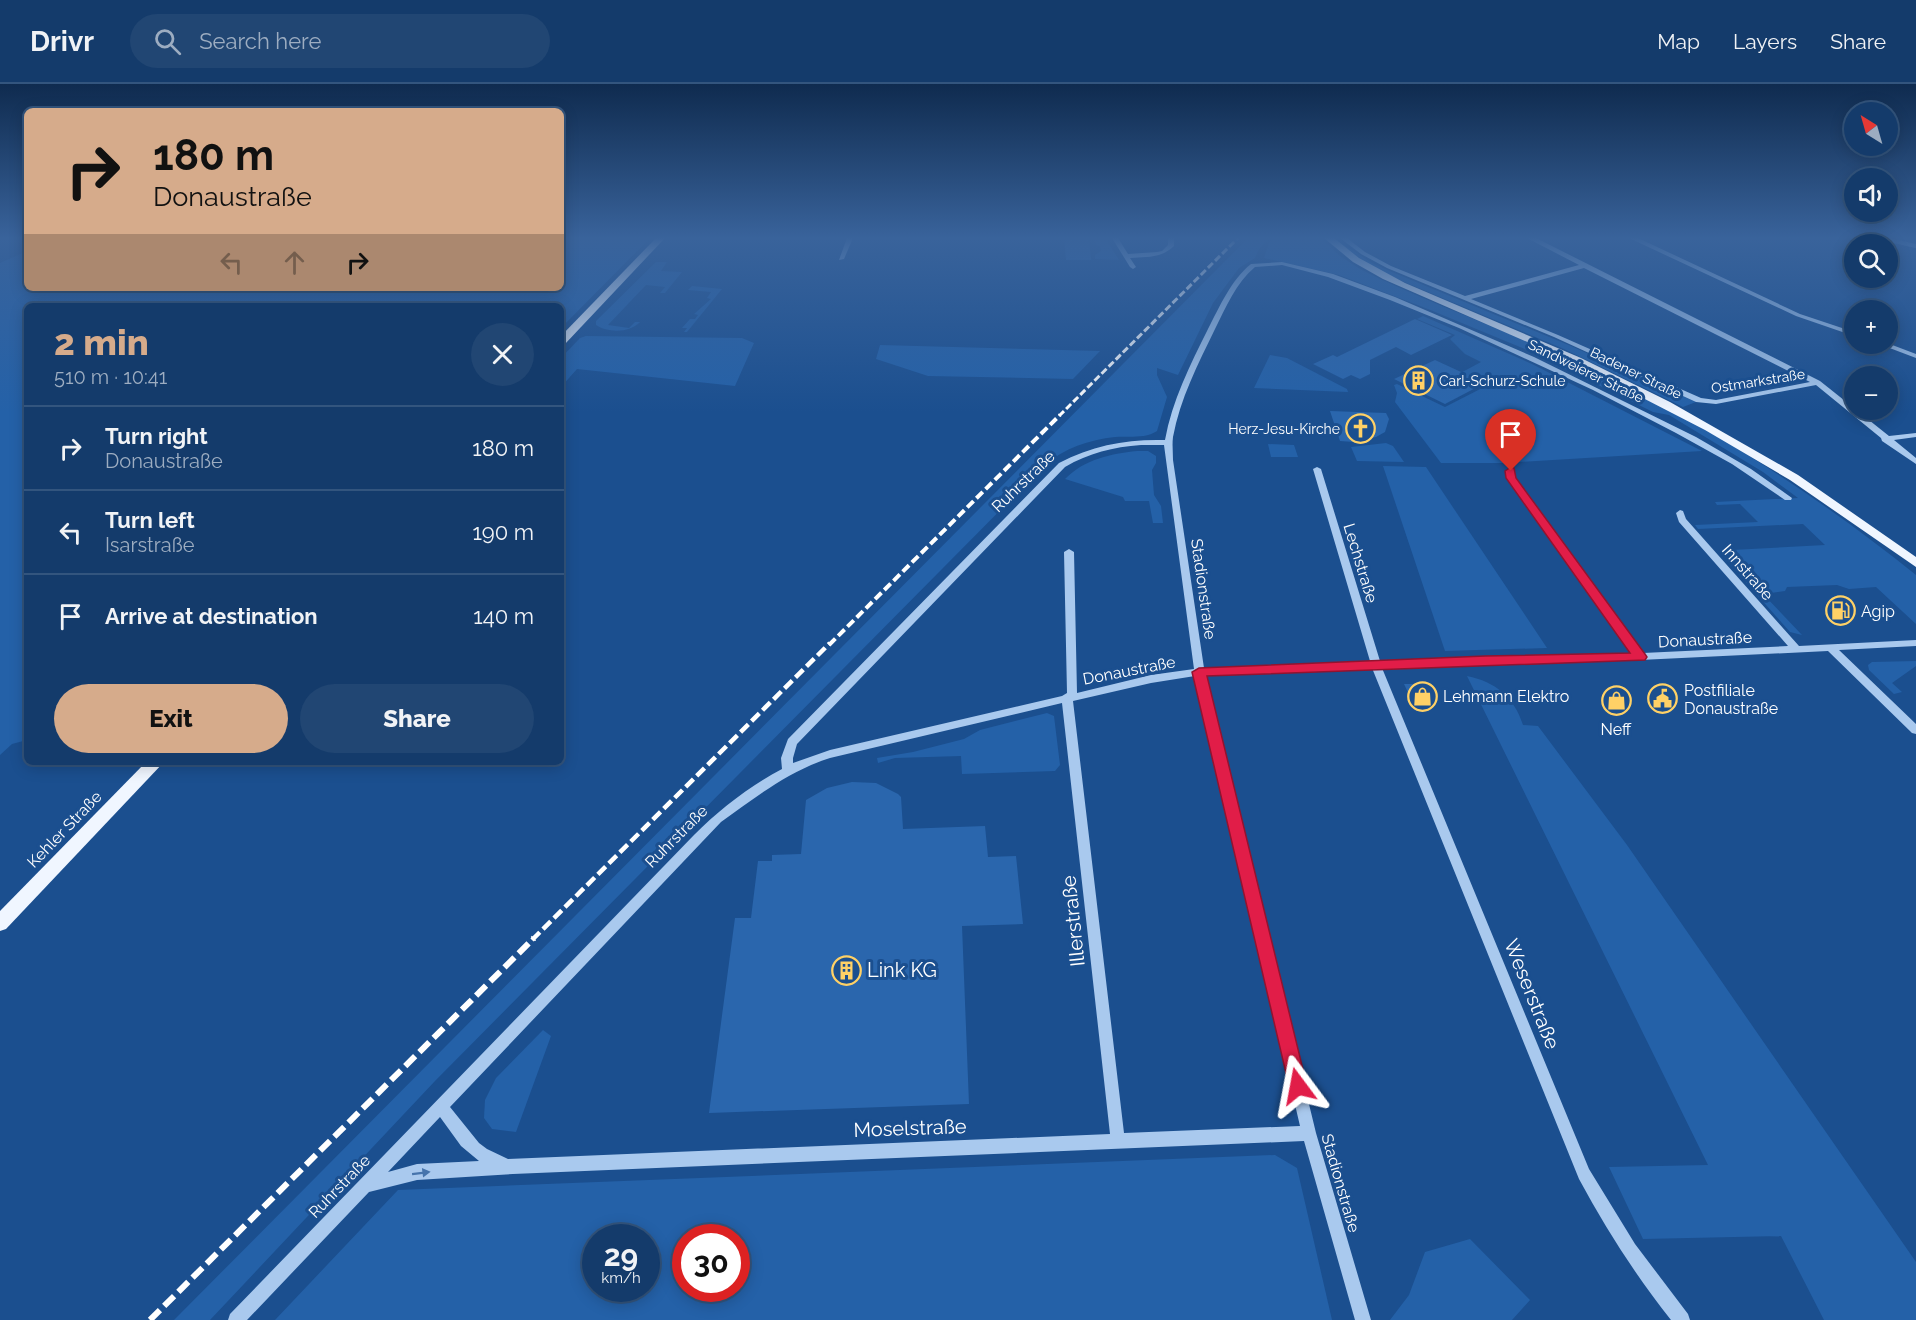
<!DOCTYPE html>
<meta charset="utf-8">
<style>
:root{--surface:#143b6b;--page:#214673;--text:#f1f3f6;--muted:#9dadc1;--line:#33557e;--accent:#d6ab8b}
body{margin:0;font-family:Raleway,sans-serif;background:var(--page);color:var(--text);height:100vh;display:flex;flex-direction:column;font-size:22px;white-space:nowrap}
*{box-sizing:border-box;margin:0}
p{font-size:20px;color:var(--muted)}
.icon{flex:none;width:33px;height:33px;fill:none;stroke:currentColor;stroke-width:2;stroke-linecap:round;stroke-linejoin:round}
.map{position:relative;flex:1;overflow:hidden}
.side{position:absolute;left:24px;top:219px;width:540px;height:462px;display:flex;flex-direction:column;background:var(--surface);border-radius:9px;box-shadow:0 3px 15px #0003,0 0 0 2px var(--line)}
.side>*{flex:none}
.hud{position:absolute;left:24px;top:24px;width:540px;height:183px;border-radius:9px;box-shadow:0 3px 15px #0003,0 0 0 2px var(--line);background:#d6ab8b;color:#111;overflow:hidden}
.needle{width:39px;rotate:323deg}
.tools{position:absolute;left:1844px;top:18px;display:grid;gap:12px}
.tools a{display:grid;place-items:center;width:54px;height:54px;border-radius:50%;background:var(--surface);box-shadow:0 3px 15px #0003,0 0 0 2px var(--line);font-size:30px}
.speed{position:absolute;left:582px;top:1140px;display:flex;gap:12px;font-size:30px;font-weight:700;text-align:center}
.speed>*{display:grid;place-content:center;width:78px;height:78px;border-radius:50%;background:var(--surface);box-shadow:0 3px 15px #0003,0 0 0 2px var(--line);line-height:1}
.speed small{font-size:15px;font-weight:400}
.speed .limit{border:9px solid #d22;background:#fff;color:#111}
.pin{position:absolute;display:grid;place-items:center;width:51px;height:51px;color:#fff;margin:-62px -26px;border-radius:50% 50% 50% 0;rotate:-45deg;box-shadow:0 0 6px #0007}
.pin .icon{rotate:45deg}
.me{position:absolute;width:66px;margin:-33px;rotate:347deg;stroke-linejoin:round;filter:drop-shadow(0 0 4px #0008)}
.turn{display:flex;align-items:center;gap:21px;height:126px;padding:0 30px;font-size:27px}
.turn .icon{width:78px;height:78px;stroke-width:2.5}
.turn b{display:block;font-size:42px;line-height:51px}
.lanes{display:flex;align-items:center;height:57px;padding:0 30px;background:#0003;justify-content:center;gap:30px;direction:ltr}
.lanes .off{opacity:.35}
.round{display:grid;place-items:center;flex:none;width:63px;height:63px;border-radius:32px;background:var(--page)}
.overview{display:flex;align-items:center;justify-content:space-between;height:102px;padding:0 30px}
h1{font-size:36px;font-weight:800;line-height:45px;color:var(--accent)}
.primary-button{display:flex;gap:12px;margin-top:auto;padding:12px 30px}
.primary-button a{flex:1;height:69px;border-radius:36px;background:var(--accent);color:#111;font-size:24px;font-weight:800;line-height:69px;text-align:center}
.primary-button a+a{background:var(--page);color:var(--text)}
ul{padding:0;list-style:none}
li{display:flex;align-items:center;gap:18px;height:84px;padding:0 30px;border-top:2px solid var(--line)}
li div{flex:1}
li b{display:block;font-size:22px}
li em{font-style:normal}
header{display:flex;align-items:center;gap:36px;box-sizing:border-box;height:84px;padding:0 30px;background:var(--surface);border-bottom:2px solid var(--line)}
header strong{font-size:28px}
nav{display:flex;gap:33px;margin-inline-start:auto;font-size:21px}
.search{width:420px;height:54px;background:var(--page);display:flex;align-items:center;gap:15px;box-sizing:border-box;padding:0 21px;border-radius:33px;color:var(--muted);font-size:22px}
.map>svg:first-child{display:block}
.green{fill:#2461a8;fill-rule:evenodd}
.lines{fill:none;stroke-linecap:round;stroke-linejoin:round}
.stream{stroke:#9cc4f0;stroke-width:4}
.building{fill:#2a66ad}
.minor{fill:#a9c9ee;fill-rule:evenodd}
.major{fill:#f0f6ff;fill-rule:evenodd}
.rail-far3{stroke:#fff;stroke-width:3;stroke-dasharray:7 3;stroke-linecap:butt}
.rail-far2{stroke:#fff;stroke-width:4;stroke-dasharray:9 4;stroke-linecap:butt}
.rail-far1{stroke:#fff;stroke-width:4.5;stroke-dasharray:11 4.5;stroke-linecap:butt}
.rail{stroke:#fff;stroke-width:6;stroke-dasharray:14 6;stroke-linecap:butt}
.oneway{fill:#4674ac}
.route{fill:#e11d48;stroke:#92132f;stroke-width:1.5}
.labels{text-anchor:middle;stroke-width:6;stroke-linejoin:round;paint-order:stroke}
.far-street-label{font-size:14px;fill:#fff;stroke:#1b4f8f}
.far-poi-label{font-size:14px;fill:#fff;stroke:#1b4f8f;text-anchor:start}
.street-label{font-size:16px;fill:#fff;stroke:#1b4f8f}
.poi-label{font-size:16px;fill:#fff;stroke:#1b4f8f;text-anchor:start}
.near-street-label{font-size:20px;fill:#fff;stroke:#1b4f8f}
.near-poi-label{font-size:20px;fill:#fff;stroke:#1b4f8f;text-anchor:start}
</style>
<header>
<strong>Drivr</strong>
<div class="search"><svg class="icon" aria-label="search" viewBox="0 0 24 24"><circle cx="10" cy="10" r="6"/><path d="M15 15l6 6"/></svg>Search here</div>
<nav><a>Map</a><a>Layers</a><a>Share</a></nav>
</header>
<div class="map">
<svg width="1916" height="1236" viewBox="0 0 1916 1236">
<rect width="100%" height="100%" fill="#1b4f8f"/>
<g class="green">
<path d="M 561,155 L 649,155 L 561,244 L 561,222 L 27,222 L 27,656 L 12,660 L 0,671 L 0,179 L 27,167 L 27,204 L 561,204 Z"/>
<path d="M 1095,155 L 1106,155 L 1119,176 L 1095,175 L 1095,171 L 1101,167 L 1100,162 L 1096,161 Z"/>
<path d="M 1247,155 L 1268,155 L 1259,165 L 1255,174 L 1239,184 L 1213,219 L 1178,291 L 1157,284 L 1157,291 L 1167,313 L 1157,347 C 1145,355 1128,352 1115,353 C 1089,356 1064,364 1045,381 L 435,997 L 210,1236 L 174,1236 Z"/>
<path d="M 1273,155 L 1322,155 L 1340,172 L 1360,185 C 1419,215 1483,237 1543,265 C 1602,292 1662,320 1718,353 C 1787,394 1854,441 1916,491 L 1916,540 L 1876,503 L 1849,505 L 1837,501 L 1787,503 L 1785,507 L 1763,510 L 1802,551 L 1790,548 L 1727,477 L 1741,476 L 1732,466 L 1825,461 L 1803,440 L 1698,445 L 1695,441 L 1758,438 L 1740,420 L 1717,421 L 1715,418 L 1798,414 L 1763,388 L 1669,331 L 1653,328 L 1527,266 L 1428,225 L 1339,191 L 1264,174 L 1269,159 Z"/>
<path d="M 1335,155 L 1372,179 L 1392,188 L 1571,262 L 1696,318 L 1683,323 L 1564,265 L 1383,189 L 1366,179 Z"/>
<path d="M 656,178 L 667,178 L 661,187 L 682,188 L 665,209 L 660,209 L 665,203 L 646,201 L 608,241 L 629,244 L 635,238 L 640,238 C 630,249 608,249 596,241 L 596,237 Z"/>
<path d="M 692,202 L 722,205 L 687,248 L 684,248 L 687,244 L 682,244 L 690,235 L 695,235 L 698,231 L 694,230 L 711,215 L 707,214 L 711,208 L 688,206 Z"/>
<path d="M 1423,232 L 1532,280 L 1702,367 L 1501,379 L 1441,379 L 1395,318 L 1397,309 L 1394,301 L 1397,300 L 1445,323 L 1492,299 L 1473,290 L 1463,295 L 1455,292 L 1481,278 L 1465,270 L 1450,255 L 1455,251 L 1417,235 Z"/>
<path d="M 586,252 L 742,254 L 754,259 L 735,302 L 577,285 L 561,303 L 561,274 L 580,254 Z"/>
<path d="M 880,261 L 1100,267 L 1073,295 L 928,292 L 876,275 Z"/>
<path d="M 1270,271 L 1287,274 L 1347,305 L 1348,308 L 1254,304 Z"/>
<path d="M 1386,359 L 1393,362 L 1404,378 L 1357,377 L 1351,363 Z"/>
<path d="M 1268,360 L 1294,361 L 1298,373 L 1271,373 Z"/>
<path d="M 1137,367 L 1148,367 L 1156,372 L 1156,379 L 1152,386 L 1154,411 L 1161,422 L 1163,439 L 1153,439 L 1149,417 L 1125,417 L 1123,413 L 1065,395 C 1085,375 1110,370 1137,367 Z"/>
<path d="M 1383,382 L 1426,383 L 1547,564 L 1445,567 Z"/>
<path d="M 1916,577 L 1916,582 L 1892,599 L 1902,608 L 1894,610 L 1869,586 L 1868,581 L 1872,578 Z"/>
<path d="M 1467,592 C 1496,598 1514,613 1523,641 L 1538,642 L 1627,761 L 1916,1178 L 1916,1236 L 1824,1236 L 1781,1152 L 1643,1155 L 1609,1083 L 1708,1081 Z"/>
<path d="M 1047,629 L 1054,632 L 1060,681 L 1055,687 L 962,690 L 961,672 L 895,674 L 878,679 L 877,674 L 913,668 L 964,655 L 980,646 Z"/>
<path d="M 543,946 L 551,952 L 516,1048 L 492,1045 L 484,1034 L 485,1016 L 496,994 Z"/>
<path d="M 1275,1071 L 1297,1084 L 1332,1236 L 275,1236 L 398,1106 ZM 596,1154 L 646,1154 L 646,1204 L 596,1204 ZM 686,1154 L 736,1154 L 736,1204 L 686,1204 Z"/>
<path d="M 1470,1155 L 1530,1216 L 1512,1236 L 1390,1236 L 1409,1211 L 1425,1168 Z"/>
</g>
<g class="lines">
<path class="stream" d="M 1881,154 L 1916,162"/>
</g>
<g class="building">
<path d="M 1064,154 L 1089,154 L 1091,176 L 1066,176 Z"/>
<path d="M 1415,235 L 1452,251 L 1411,271 L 1396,263 L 1370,276 L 1370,290 L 1360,295 L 1351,291 L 1343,295 L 1313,280 L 1333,271 L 1337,273 Z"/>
<path d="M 1435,276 L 1485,299 L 1445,320 L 1394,295 Z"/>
<path d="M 1330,327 L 1386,329 L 1389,335 L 1385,348 L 1376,353 L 1354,358 L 1340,357 Z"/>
<path d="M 1404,600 L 1428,600 L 1436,617 L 1412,617 Z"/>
<path d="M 852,698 L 876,699 L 898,710 L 901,713 L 903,745 L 985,742 L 988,773 L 1016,772 L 1023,840 L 962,842 L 969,1020 L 709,1029 L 735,834 L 751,834 L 758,777 L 772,777 L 772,771 L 801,770 L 806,716 L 827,704 Z"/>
</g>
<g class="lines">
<g class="minor">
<path d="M 847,154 L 853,154 L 844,175 L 839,176 Z"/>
<path d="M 1112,154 L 1118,154 L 1128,170 L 1157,168 L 1162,167 L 1168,161 L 1168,154 L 1174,154 L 1174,162 C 1162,174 1146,173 1130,174 L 1136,183 L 1133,185 L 1130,183 Z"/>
<path d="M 1340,154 L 1347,154 L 1365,168 L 1391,182 L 1465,212 L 1579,181 L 1527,154 L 1536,154 L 1820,297 L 1889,352 L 1916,349 L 1916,353 L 1894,356 L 1916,374 L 1916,380 L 1882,357 L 1881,354 L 1816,301 L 1716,320 L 1696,318 L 1554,253 L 1387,184 L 1361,170 ZM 1584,184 L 1810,298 L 1716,316 L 1701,314 L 1558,251 L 1471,215 Z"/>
<path d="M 1629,154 L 1638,154 L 1800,230 L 1854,248 L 1854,252 L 1796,232 Z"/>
<path d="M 1282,178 L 1333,190 L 1395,213 L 1534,273 L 1696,353 L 1751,385 L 1792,414 L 1791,416 L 1785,416 L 1732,380 L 1676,349 L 1593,306 L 1459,244 L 1390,216 L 1328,193 L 1282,181 L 1255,183 C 1236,199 1226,223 1215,245 C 1198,280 1180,315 1173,353 C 1172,361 1173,368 1173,376 L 1204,584 L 1370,577 L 1313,385 L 1317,383 L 1321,385 L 1380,577 L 1485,573 L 1632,570 L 1507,394 L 1507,387 L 1511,385 L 1515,387 L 1515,394 L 1643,569 L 1788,562 L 1679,438 L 1676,429 L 1680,426 L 1683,427 L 1686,435 L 1799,562 L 1916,556 L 1916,562 L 1839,566 L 1916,640 L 1916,650 L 1912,649 L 1828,567 L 1640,576 L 1485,579 L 1382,584 L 1589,1085 L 1635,1160 L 1688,1230 L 1690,1236 L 1671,1236 C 1636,1192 1606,1145 1579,1095 L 1372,584 L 1205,591 L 1316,1049 L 1371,1236 L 1355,1236 L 1304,1057 L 513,1090 L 417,1096 L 369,1108 L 247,1236 L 228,1236 L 230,1230 L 694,751 C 720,725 750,702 782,685 L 781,674 L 788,655 L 1059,379 C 1093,361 1127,355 1165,356 C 1172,317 1190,281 1208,245 C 1220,222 1231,196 1251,180 ZM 1141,361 L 1164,361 L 1194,585 L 1151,591 L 1077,609 L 1074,468 L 1069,465 L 1064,468 L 1067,609 L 1062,612 L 830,666 L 793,679 L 793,674 L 797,660 L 1065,383 C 1089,369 1113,363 1141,361 ZM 1195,592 L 1300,1042 L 1124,1049 L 1073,617 L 1151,599 ZM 1062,619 L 1110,1050 L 508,1075 L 487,1065 L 479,1059 L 450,1023 L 721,738 C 756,713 789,687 830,674 ZM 440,1033 L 461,1062 L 479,1077 L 417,1080 L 388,1088 Z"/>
<path d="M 1887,259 L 1916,270 L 1916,274 L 1879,260 Z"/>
</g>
<g class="major">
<path d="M 656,154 L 665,154 L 565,260 L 561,261 L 561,252 Z"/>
<path d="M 1324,154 L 1334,154 L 1359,174 L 1405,199 L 1581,274 L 1670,318 L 1798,391 L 1916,473 L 1916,483 L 1790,396 L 1705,346 L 1573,278 L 1383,195 L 1353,178 Z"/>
<path d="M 146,678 L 164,678 L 6,845 L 0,847 L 0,827 Z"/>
</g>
<path class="rail-far3" d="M 1059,332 L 1238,154"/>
<path class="rail-far2" d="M 829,561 L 1060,331"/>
<path class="rail-far1" d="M 532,856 L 830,559"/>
<path class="rail" d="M 150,1236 L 534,854"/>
</g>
<defs><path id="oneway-solid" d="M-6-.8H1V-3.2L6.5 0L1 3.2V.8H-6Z" transform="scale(1.5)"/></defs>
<use class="oneway" href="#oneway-solid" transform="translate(421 1089) rotate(-7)"/>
<linearGradient id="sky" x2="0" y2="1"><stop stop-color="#0f2b4f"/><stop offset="0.47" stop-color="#39639b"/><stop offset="1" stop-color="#39639b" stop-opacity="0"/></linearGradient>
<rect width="1916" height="328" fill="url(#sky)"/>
<path class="route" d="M 1511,383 L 1514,384 L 1516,394 L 1645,570 L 1647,573 L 1645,576 L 1207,592 L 1307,1002 L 1305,1009 L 1298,1012 L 1291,1009 L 1289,1002 L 1192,588 L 1199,584 L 1485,572 L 1630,569 L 1506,394 L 1505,387 Z"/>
<defs>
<symbol id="building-ring" viewBox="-11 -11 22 22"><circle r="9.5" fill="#1b4f8f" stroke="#ffd166" stroke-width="1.5"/><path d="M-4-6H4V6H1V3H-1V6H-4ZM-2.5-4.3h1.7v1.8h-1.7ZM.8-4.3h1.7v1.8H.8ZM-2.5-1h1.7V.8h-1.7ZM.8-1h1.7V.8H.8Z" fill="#ffd166"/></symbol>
<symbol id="church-ring" viewBox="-11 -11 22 22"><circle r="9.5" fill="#1b4f8f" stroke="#ffd166" stroke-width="1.5"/><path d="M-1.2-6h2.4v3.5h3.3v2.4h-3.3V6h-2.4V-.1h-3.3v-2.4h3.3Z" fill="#ffd166"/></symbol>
<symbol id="fuel-ring" viewBox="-11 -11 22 22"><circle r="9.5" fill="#1b4f8f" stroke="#ffd166" stroke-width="1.5"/><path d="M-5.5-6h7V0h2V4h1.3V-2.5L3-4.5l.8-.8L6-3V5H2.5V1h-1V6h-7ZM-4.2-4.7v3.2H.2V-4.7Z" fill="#ffd166"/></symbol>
<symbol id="shop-ring" viewBox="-11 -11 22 22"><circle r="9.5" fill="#1b4f8f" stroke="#ffd166" stroke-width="1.5"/><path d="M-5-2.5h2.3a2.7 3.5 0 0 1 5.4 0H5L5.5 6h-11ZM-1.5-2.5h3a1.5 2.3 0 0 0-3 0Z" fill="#ffd166"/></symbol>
<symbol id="civic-ring" viewBox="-11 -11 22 22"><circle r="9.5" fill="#1b4f8f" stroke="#ffd166" stroke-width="1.5"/><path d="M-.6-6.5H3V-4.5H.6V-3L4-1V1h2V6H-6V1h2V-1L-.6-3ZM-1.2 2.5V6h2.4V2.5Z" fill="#ffd166"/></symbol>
</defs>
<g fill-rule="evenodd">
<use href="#building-ring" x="1402" y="280" width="33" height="33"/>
<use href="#church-ring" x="1344" y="328" width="33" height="33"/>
<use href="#fuel-ring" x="1824" y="510" width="33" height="33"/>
<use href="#shop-ring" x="1406" y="596" width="33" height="33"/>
<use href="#civic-ring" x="1646" y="598" width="33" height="33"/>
<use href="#shop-ring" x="1600" y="600" width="33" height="33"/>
<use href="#building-ring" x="830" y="870" width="33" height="33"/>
</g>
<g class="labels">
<g class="far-street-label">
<text transform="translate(1586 287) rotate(26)" y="5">Sandweierer Straße</text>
<text transform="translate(1636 289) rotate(26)" y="5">Badener Straße</text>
<text transform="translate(1758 297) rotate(-9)" y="5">Ostmarkstraße</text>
</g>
<g class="far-poi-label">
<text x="1439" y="302">Carl-Schurz-Schule</text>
<text x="1340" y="350" text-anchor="end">Herz-Jesu-Kirche</text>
</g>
<g class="street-label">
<text transform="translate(1023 397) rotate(-44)" y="6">Ruhrstraße</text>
<text transform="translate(1361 479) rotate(73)" y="6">Lechstraße</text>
<text transform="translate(1748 488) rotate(49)" y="6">Innstraße</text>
<text transform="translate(1204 505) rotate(82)" y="6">Stadionstraße</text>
<text transform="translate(1705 555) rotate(-3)" y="6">Donaustraße</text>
<text transform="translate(1129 586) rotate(-11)" y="6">Donaustraße</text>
<text transform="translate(64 745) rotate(-46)" y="6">Kehler Straße</text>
<text transform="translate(676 752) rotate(-45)" y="6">Ruhrstraße</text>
<text transform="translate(1341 1099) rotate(74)" y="6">Stadionstraße</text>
<text transform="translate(339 1102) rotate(-46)" y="6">Ruhrstraße</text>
</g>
<g class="poi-label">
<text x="1861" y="533">Agip</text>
<text x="1684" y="612">Postfiliale<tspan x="1684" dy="18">Donaustraße</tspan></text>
<text x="1443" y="618">Lehmann Elektro</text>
<text x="1616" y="651" text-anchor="middle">Neff</text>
</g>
<g class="near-street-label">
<text transform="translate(1073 837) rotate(-96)" y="7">Illerstraße</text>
<text transform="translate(1532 910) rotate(68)" y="7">Weserstraße</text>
<text transform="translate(910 1044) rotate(-2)" y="7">Moselstraße</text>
</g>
<g class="near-poi-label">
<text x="867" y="893">Link KG</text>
</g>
</g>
</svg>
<div class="tools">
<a><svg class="needle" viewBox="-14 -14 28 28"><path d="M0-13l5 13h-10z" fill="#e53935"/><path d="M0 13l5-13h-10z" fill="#9dadc1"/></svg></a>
<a><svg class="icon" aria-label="sound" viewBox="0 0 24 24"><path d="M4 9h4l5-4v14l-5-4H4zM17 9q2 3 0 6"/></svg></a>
<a><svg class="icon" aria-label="search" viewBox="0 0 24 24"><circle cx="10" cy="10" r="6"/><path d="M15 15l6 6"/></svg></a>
<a>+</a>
<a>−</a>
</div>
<div class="speed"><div>29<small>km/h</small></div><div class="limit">30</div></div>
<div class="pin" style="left:1511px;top:387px;background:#d93025"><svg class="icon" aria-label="arrive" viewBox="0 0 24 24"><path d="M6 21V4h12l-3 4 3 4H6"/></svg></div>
<svg class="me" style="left:1298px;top:1002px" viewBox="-20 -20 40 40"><path d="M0-17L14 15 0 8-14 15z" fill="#e11d48" stroke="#fff" stroke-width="4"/></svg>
<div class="hud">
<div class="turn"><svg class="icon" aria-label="right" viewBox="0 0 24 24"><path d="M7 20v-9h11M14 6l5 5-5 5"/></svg><div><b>180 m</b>Donaustraße</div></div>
<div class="lanes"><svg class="icon off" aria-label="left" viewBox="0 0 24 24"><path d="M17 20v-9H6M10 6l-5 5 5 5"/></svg><svg class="icon off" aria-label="ahead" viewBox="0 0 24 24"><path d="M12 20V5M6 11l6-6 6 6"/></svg><svg class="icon" aria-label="right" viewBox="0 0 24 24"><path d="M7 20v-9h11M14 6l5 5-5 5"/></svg></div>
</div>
<section class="side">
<div class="overview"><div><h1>2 min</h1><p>510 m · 10:41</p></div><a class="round"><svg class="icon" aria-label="close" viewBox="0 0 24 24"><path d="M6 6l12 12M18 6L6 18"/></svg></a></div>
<ul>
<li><svg class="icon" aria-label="right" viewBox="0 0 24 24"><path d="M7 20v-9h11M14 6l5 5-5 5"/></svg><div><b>Turn right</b><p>Donaustraße</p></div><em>180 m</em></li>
<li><svg class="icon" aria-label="left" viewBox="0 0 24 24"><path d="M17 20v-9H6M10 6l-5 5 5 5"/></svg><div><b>Turn left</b><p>Isarstraße</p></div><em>190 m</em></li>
<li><svg class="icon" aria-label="arrive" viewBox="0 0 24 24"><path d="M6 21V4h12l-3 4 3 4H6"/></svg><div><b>Arrive at destination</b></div><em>140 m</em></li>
</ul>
<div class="primary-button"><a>Exit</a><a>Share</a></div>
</section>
</div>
